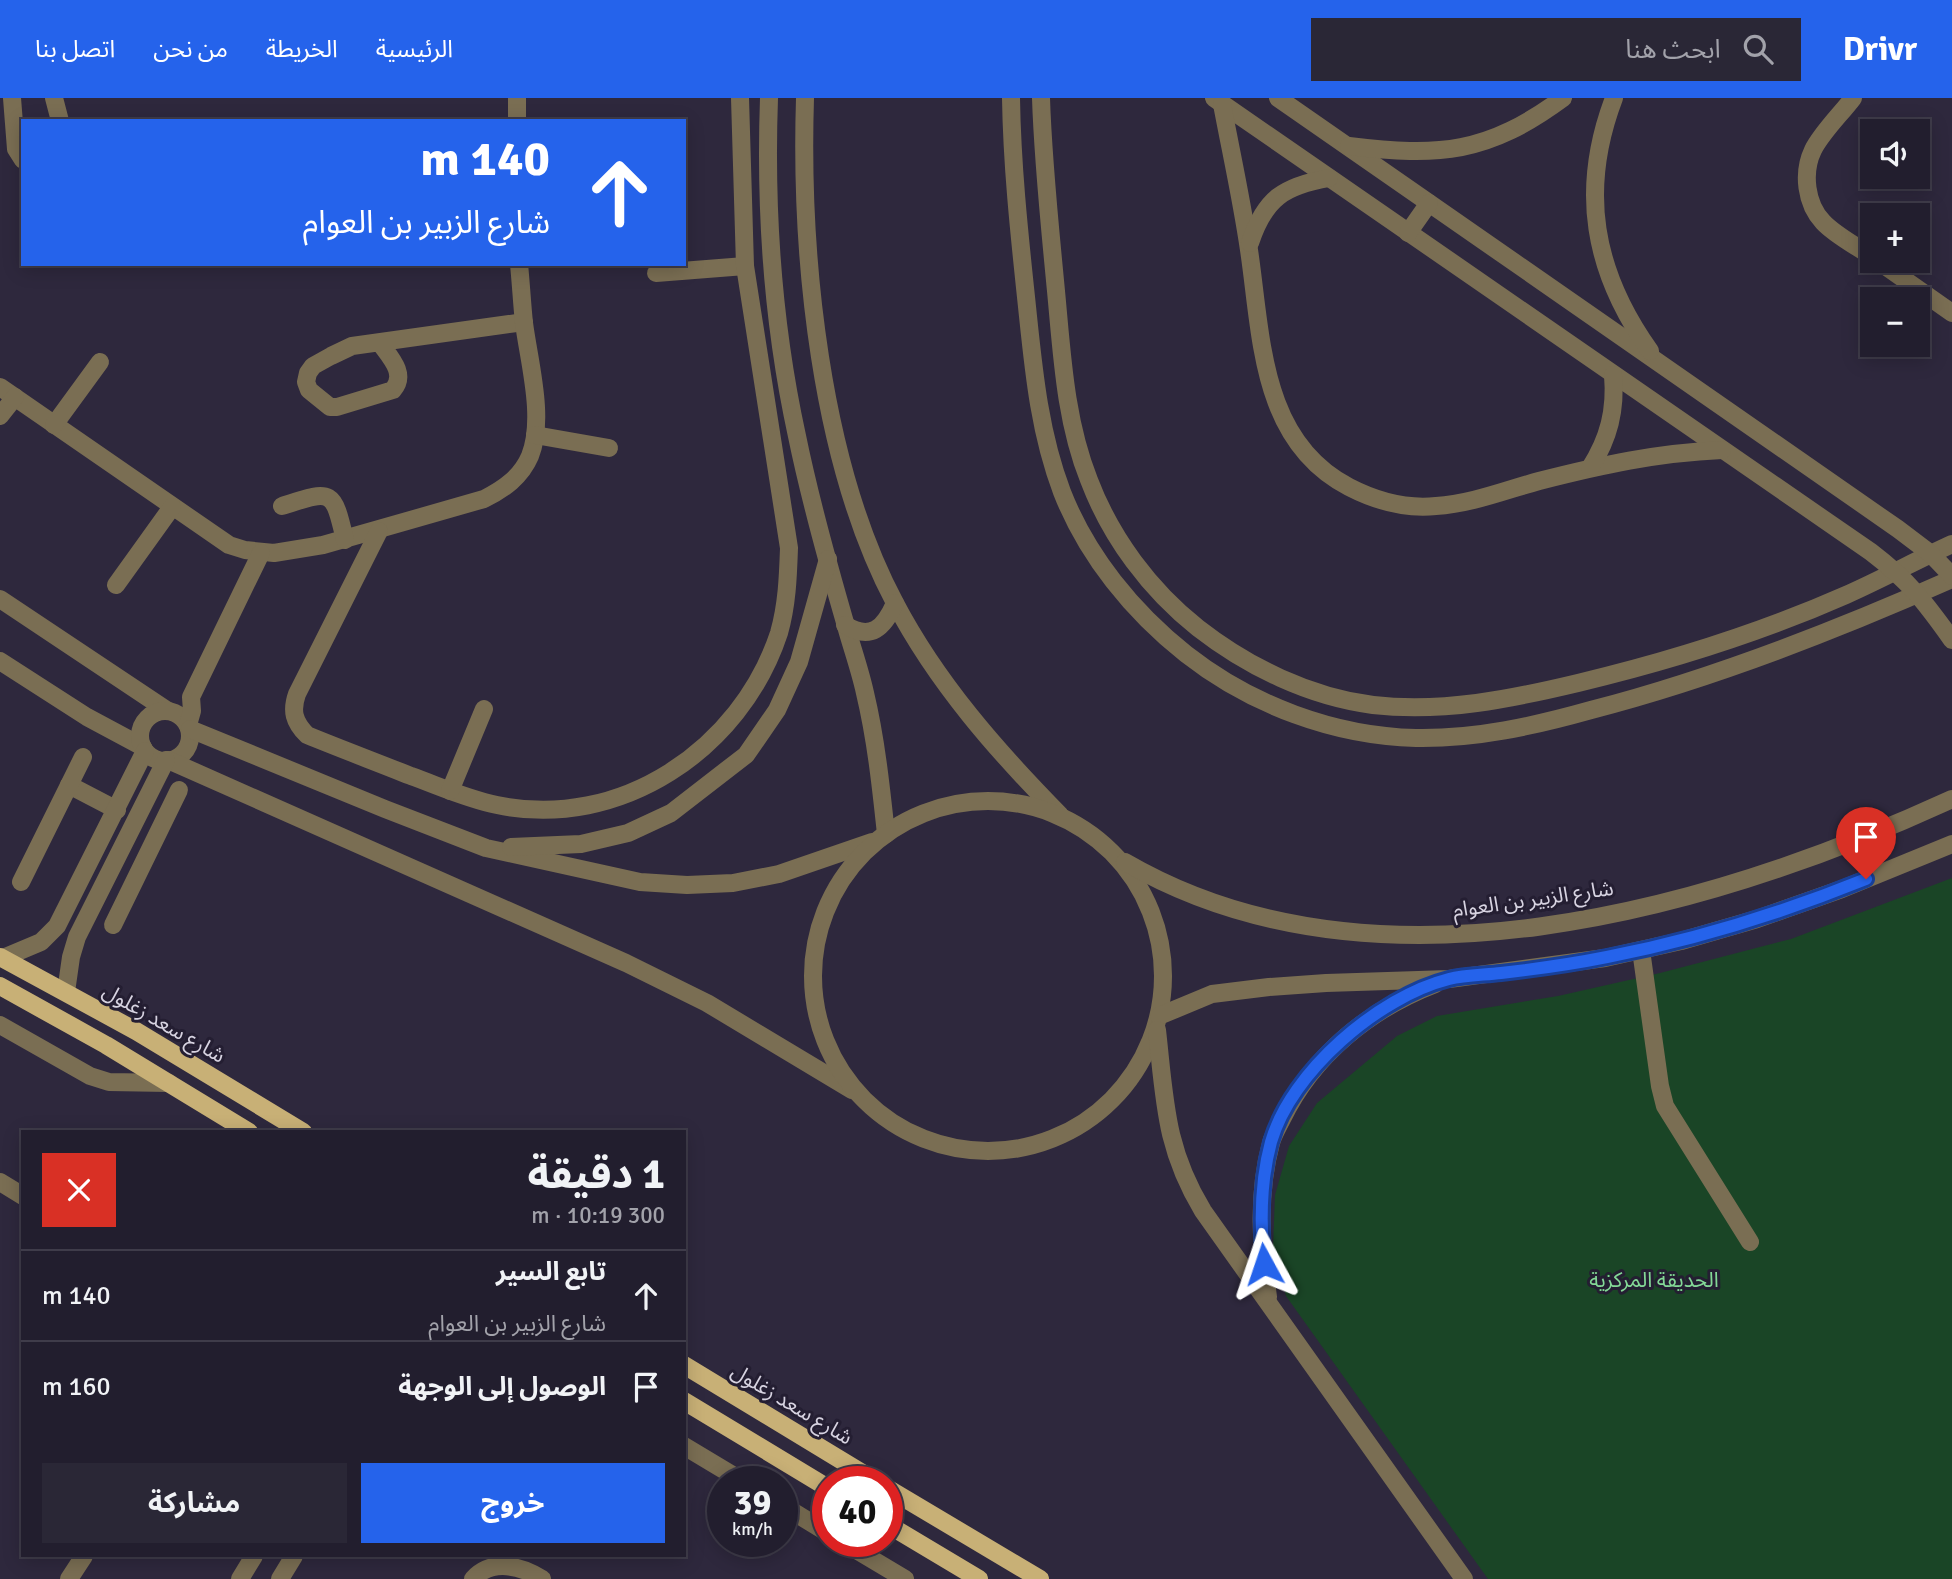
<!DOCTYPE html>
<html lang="ar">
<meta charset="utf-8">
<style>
:root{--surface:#221e2e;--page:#2a2736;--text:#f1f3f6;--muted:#a2a2aa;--line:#3f3c4a;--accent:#2563eb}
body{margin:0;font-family:Signika,"Noto Sans Arabic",sans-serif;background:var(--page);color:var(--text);direction:rtl;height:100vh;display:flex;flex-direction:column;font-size:26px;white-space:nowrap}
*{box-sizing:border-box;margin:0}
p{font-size:23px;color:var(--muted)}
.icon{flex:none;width:38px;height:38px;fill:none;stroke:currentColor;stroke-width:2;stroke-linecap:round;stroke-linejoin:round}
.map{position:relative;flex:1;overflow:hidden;direction:ltr}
.details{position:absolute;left:21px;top:1032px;width:665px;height:427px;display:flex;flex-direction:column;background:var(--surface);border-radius:0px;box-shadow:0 4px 18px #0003,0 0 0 2px var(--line);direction:rtl}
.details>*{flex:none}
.top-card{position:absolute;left:21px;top:21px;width:665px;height:147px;border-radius:0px;box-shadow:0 4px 18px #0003,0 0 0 2px var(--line);direction:rtl;background:#2563eb;color:#fff;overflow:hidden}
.fabs{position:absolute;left:1860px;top:21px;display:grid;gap:14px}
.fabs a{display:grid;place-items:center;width:70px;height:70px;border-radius:0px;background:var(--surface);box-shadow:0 4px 18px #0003,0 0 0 2px var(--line);font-size:35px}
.speed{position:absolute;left:707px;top:1368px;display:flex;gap:14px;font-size:35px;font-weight:700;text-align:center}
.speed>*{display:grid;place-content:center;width:91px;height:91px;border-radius:50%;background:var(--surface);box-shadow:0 4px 18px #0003,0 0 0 2px var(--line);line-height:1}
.speed small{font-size:18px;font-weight:400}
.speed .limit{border:10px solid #d22;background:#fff;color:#111}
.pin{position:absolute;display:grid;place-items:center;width:60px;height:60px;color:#fff;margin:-72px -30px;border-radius:50% 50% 50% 0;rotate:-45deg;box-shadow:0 0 7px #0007}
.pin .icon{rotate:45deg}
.me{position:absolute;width:77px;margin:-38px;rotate:355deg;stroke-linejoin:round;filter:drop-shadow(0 0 5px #0008)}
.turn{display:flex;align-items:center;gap:24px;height:147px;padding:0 21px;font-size:32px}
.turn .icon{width:91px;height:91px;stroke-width:2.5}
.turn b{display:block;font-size:49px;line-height:60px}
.round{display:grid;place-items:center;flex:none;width:74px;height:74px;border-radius:0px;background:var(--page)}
.summary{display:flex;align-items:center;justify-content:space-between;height:119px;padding:0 21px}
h1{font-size:42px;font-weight:700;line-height:52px}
.button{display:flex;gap:14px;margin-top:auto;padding:14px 21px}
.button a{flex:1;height:80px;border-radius:0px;background:var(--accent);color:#fff;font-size:28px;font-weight:700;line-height:80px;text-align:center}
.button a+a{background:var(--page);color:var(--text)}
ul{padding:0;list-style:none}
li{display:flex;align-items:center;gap:21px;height:91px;padding:0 21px;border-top:2px solid var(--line)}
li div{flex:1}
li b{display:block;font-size:26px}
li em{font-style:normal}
header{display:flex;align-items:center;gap:42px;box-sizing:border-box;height:98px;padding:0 35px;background:var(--accent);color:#fff}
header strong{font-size:33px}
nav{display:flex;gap:38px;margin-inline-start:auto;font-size:24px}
.search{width:490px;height:63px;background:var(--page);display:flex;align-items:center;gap:18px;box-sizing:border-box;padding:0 24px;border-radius:0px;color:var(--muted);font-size:26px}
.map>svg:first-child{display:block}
.green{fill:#1a4526}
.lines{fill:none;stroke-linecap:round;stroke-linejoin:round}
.minor{stroke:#7a6e53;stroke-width:18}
.major{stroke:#c8b076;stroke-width:18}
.route-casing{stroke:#184099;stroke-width:18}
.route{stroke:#2563eb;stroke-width:12}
.labels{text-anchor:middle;stroke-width:6;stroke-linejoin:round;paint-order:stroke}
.street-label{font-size:21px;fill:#d7d3e1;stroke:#241e32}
.park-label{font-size:21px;fill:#83d896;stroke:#241e32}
</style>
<header>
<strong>Drivr</strong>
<div class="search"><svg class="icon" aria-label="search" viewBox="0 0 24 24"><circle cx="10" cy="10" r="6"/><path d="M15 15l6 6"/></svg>ابحث هنا</div>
<nav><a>الرئيسية</a><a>الخريطة</a><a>من نحن</a><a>اتصل بنا</a></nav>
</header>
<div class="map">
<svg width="1952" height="1481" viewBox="0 0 1952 1481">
<rect width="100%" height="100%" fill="#2e283d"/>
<path class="green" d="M 1952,780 L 1952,1481 L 1488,1481 L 1286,1198 L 1273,1149 L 1275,1097 L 1289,1048 L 1317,1005 L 1397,938 L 1437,918 L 1558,898 L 1660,875 L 1791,841 Z"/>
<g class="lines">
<g class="minor">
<path d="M 12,0 L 16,51 L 23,62"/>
<path d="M 54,0 L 60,23"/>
<path d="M 517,0 L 517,23"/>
<path d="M 769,0 C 765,112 773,228 797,338 C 810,402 828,466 846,528 C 852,550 860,572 865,595 C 876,641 881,689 886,736"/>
<path d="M 805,0 C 800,158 820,364 895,505 C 937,585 997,653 1060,717"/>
<path d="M 1011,0 C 1012,66 1019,133 1026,199 C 1033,265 1038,331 1062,394 C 1087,458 1133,514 1186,556 C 1251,607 1334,638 1416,640 C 1476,641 1534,628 1591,612 C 1715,580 1835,533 1952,481"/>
<path d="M 1041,0 C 1043,64 1050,129 1056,193 C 1062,256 1065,322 1089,382 C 1111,440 1150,492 1198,530 C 1248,569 1310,599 1373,607 C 1443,615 1511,601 1578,585 C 1670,563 1760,535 1846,497 C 1882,481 1917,462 1952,446"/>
<path d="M 1214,0 L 1871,454 C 1909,483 1925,504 1952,542"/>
<path d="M 1278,0 L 1898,431 L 1931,456 L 1952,478"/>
<path d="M 1614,0 C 1579,92 1593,173 1650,253"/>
<path d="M 1853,0 C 1841,16 1822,34 1813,52 C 1802,75 1806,106 1823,124 C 1836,138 1857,148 1872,159"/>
<path d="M 1222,6 C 1231,54 1242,103 1249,152 C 1262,239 1260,343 1349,389 C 1376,403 1406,411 1436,408 C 1471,406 1506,392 1539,383 C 1602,367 1656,355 1722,352"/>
<path d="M 1349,48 C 1439,59 1487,56 1563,0"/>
<path d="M 1408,135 L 1429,105"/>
<path d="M 1250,145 C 1265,100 1284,88 1329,80"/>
<path d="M 1878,163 L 1952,215"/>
<path d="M 656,175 L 745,168"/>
<path d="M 380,245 C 390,259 407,276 393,292 L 337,309 L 330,309 L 309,292 L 306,284 L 308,275 L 313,268 L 331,258 L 352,248 L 524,224"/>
<path d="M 0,289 L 229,447 L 245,452 L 274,455 L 323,447 L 484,401 C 504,391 521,379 530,358 C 545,320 529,264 524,225 C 522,206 521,186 519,166"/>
<path d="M 0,318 L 15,299"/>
<path d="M 54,327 L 100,264"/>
<path d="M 535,337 L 609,350"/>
<path d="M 1590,370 C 1609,340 1616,312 1613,277"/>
<path d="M 282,408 C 332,392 333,390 345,442"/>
<path d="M 379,433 L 297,596 C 291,613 294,624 307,637 C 341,651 376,664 411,678 C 439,688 467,701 497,707 C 620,733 741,651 779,535 C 787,507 788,479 789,450 L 745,168 L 740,0"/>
<path d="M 116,487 L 172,409"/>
<path d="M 0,501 L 168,613"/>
<path d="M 845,527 C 871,543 884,530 895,505"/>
<path d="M 0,563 L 87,619 L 143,649"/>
<circle cx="165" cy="638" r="25"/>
<path d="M 188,627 L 192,613 L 191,599 L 261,455"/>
<path d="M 190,631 L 385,711 L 486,750 L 640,784 L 687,787 L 733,785 L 779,776 L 872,744"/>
<path d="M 168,662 L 626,865 L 707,905 L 852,992"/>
<path d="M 69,687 L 117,712"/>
<path d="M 450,693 L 484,611"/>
<circle cx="988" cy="878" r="175"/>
<path d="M 511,749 L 581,746 L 628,735 L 671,715 L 746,657 L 777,612 L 799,564 L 828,461"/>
<path d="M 1125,764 C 1373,908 1708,813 1952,701"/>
<path d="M 21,784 L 83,659"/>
<path d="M 113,827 L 179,692"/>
<path d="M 1641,852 L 1660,988 L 1665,1008 L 1750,1144"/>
<path d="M 3,860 L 41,844 L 57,828 L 145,653"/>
<path d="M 66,894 L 71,859 L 77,839 L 166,662"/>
<path d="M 1159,918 L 1212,896 L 1269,889 L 1326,885 L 1449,881 L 1605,860 L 1681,843 L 1757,821 L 1842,791 L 1952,746"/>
<path d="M 0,927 L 90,978 L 109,984 L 169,985"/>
<path d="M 1157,932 C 1165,1004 1165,1050 1203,1113 L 1464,1481"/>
<path d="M 0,1084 L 23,1098"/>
<path d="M 1268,1199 C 1261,1147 1257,1097 1271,1045 C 1273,1037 1278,1029 1282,1021 C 1313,957 1370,911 1435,886"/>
<path d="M 684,1348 L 744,1384"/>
<path d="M 782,1407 L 828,1435"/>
<path d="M 843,1444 L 905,1481"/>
<path d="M 69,1481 L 84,1458"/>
<path d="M 240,1481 L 254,1458"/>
<path d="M 280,1481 L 294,1458"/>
<path d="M 473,1481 C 492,1460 521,1468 542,1481"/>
</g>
<g class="major">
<path d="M 0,859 L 136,933 L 303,1034"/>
<path d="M 0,888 L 106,947 L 249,1034"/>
<path d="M 684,1267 L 877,1384"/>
<path d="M 684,1303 L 828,1390"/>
<path d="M 887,1390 L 1040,1481"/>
<path d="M 887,1426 L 979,1481"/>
</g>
</g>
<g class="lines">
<defs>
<path id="route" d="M 1264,1166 C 1260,1125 1260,1084 1271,1044 C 1291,974 1378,899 1449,881 C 1465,877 1484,877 1501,875 C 1536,871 1572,866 1607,859 C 1695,842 1782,815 1866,781"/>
</defs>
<use href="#route" class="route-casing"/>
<use href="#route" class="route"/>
</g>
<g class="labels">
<g class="street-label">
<text transform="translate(1533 801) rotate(-8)" y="7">شارع الزبير بن العوام</text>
<text transform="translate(164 925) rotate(30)" y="7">شارع سعد زغلول</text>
<text transform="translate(792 1306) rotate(31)" y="7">شارع سعد زغلول</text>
</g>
<g class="park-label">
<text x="1654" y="1189">الحديقة المركزية</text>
</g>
</g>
</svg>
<div class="fabs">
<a><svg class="icon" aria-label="sound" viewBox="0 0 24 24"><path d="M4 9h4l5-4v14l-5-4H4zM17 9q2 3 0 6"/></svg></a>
<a>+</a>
<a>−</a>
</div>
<div class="speed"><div>39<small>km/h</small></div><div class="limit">40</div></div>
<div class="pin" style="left:1866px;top:781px;background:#d93025"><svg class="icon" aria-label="arrive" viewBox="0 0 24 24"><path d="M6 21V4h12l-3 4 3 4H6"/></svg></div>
<svg class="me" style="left:1264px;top:1166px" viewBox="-20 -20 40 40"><path d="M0-17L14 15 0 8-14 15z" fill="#2563eb" stroke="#fff" stroke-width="4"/></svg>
<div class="top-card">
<div class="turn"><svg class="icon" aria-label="ahead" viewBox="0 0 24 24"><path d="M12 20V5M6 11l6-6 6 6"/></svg><div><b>140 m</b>شارع الزبير بن العوام</div></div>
</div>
<section class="details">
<div class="summary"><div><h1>1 دقيقة</h1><p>300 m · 10:19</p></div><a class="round" style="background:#d93025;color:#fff"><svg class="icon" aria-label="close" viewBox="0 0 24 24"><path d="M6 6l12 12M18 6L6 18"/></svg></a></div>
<ul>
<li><svg class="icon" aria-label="ahead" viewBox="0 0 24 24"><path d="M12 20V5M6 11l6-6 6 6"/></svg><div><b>تابع السير</b><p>شارع الزبير بن العوام</p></div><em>140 m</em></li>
<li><svg class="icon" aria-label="arrive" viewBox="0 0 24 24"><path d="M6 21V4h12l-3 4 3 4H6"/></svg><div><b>الوصول إلى الوجهة</b></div><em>160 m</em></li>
</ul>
<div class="button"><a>خروج</a><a>مشاركة</a></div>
</section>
</div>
